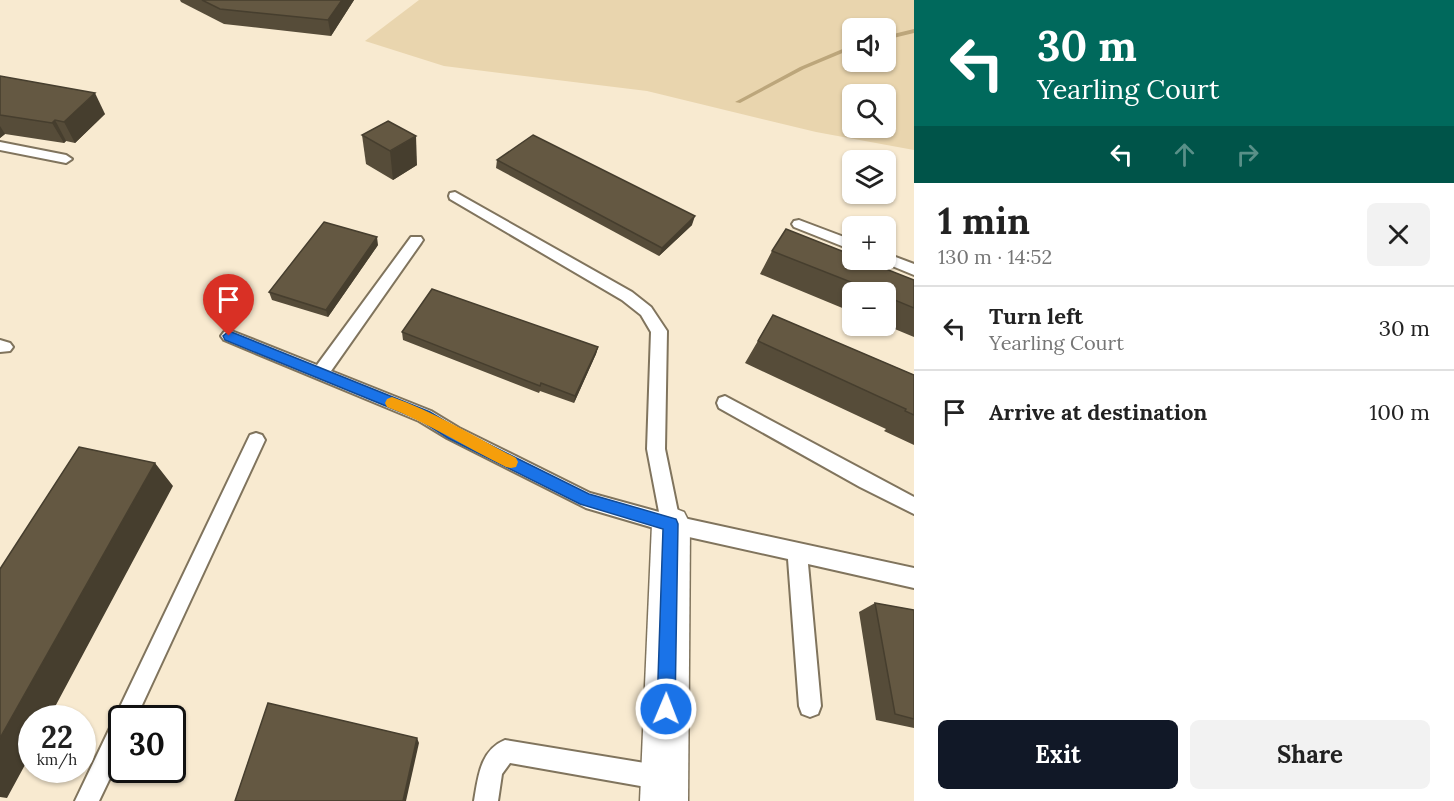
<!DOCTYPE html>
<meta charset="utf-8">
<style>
:root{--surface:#fff;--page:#f2f2f2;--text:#222;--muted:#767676;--line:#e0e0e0;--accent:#111827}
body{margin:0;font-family:Lora,serif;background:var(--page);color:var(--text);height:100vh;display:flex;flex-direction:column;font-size:22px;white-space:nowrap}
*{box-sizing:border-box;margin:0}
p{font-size:20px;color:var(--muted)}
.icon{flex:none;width:33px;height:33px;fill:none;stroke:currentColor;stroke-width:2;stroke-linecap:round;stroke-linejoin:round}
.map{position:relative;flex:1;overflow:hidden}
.details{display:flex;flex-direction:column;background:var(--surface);width:540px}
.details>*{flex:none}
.banner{background:#00695c;color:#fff;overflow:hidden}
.controls{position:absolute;left:842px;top:18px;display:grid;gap:12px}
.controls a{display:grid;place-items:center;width:54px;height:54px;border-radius:9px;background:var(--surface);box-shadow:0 2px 4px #0004;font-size:30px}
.speed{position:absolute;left:18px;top:705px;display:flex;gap:12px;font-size:30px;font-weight:700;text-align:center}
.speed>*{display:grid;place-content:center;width:78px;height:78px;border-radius:50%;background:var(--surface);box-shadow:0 2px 4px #0004;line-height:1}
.speed small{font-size:15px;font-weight:400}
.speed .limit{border:3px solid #111;border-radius:9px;background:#fff;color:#111}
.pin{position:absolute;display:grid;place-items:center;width:51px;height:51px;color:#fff;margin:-62px -26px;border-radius:50% 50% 50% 0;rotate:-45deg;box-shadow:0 0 6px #0007}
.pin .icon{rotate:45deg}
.me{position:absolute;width:66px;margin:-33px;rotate:1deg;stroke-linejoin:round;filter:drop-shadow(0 0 4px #0008)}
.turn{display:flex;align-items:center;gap:21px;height:126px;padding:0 24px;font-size:27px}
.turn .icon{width:78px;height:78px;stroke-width:2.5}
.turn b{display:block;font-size:42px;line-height:51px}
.lanes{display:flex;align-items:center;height:57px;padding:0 24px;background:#0003;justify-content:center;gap:30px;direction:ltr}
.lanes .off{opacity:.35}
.round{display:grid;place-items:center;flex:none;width:63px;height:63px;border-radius:9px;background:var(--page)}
.overview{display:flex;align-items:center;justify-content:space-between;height:102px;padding:0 24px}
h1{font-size:36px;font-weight:800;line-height:45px}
.button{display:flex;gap:12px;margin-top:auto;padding:12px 24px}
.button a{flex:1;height:69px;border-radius:9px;background:var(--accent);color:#fff;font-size:24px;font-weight:800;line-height:69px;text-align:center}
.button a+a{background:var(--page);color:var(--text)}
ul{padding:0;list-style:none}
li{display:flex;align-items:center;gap:18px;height:84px;padding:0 24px;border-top:2px solid var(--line)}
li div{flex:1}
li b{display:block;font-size:22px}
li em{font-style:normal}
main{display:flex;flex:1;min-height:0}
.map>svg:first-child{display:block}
.green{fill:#e9d5ae;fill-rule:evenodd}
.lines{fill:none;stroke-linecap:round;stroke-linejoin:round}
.stream{fill:#bca67b;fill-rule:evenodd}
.service-casing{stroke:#80745d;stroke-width:4}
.minor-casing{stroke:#80745d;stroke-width:3}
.service{fill:#fff;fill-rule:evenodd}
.minor{fill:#fff;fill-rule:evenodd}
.wall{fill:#564c39}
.shaded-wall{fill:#463e2e}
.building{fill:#645842;stroke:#463e2e;stroke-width:1.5}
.route{fill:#1a73e8;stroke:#114b97;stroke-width:1.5}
.slow{fill:#f59e0b}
</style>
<main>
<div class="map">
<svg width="914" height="801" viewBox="0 0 914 801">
<rect width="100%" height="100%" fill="#f8ead0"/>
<path class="green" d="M 419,0 L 914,0 L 914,150 L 816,132 L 647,91 L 444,66 L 365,41 ZM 852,28 L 885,28 L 885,62 L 852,62 ZM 852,94 L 885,94 L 885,128 L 852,128 Z"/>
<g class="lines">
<g class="stream">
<path d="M 914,29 L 914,33 L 885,40 L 885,36 Z"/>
<path d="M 852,45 L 852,49 L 804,69 L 740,103 L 735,102 L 800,67 Z"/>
</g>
<defs>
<g id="service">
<path d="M 0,142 L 66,155 L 72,159 L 66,163 L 0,150 Z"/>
<path d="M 455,192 L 632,292 L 651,307 L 667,331 L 665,449 L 679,517 L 914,568 L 914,588 L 808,564 L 821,706 L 818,714 L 810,717 L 802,714 L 799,706 L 788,559 L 671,533 L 586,508 L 447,438 L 419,421 L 224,340 L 221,336 L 224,332 L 229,330 L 317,365 L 411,237 L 421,237 L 423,240 L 421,243 L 331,371 L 431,411 L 459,428 L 590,493 L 659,512 L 647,449 L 651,332 L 641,315 L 622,300 L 450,199 L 449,196 L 450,193 Z"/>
<path d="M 799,220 L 852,240 L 852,250 L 794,227 L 792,224 L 794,221 Z"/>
<path d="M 885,253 L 914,264 L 914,275 L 880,261 L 879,260 L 885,260 Z"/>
<path d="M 0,340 L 10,343 L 13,347 L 10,351 L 0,352 Z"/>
<path d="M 725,396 L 914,497 L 914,514 L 860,487 L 719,408 L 717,403 L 719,398 Z"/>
<path d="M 256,433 L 262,435 L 265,440 L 136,718 L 122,718 L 122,753 L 99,801 L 75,801 L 250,435 Z"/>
<path d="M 505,740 L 663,766 L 671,770 L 675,778 L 671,786 L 663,790 L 510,763 L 502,774 L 498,801 L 474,801 C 478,778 480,750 505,740 Z"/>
</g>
<path id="minor" d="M 671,507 L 684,512 L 690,524 L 688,801 L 640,801 L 652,524 L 658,512 Z"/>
</defs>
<use href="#service" class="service-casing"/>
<use href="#minor" class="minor-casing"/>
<use href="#service" class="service"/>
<use href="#minor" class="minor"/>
</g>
<g class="wall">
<path d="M 180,0 L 354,0 L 331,36 L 224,24 L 181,2 Z"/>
<path d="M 0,76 L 105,114 L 75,143 L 66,141 L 64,143 L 5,134 L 0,138 Z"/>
<path d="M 362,135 L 417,165 L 393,180 L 366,164 Z"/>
<path d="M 497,160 L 692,225 L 659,256 L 496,168 Z"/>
<path d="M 378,245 L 328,317 L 272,300 L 269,292 Z"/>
<path d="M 772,251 L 914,280 L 914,337 L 885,325 L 885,292 L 852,292 L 852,312 L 760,274 Z"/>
<path d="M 773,315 L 914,375 L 914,445 L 884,431 L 886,429 L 745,363 Z"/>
<path d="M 402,332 L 598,347 L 596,354 L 574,403 L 540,391 L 539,393 L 403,340 Z"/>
<path d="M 875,603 L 914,610 L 914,728 L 876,720 L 859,612 Z"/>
</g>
<g class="shaded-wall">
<path d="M 342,0 L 354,0 L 331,36 L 328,20 Z"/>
<path d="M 95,93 L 105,114 L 75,143 L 64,122 Z"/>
<path d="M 55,120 L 66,141 L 64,143 L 52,123 Z"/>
<path d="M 0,126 L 5,134 L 0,138 Z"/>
<path d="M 416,136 L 417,165 L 393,180 L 390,151 Z"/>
<path d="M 695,216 L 692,225 L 659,256 L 662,248 Z"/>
<path d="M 377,237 L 378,245 L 328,317 L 326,310 Z"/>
<path d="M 598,347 L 596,354 L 574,403 L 575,396 Z"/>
<path d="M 155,463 L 173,486 L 49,718 L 32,718 L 32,752 L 7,798 L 0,797 L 0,738 Z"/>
<path d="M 417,738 L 419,743 L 406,801 L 403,801 Z"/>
</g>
<g class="building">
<path d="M 202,0 L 342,0 L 328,20 L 220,9 Z"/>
<path d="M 0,76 L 95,93 L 64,122 L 55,120 L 52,123 L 0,115 Z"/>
<path d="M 388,121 L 416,136 L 390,151 L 362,135 Z"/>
<path d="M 533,135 L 695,216 L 662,248 L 497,160 Z"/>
<path d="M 324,222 L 377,237 L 326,310 L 269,292 Z"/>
<path d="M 786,229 L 852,255 L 852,260 L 863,260 L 914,280 L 914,308 L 885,296 L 885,292 L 876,292 L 772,251 Z"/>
<path d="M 432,289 L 598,347 L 575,396 L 541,383 L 540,386 L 402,332 Z"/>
<path d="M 773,315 L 914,375 L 914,415 L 905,411 L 906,409 L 758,341 Z"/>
<path d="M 79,447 L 155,463 L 0,738 L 0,569 Z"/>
<path d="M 875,603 L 914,610 L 914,719 L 895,714 Z"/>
<path d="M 268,703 L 417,738 L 403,801 L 235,801 Z"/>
</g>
<path class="route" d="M 229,331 L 430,412 L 458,429 L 589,494 L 676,519 L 678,524 L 675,709 L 672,716 L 666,718 L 659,716 L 657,709 L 663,529 L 580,504 L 448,438 L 420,420 L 225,340 L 223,336 Z"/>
<path class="slow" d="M 392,397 C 435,412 475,437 516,458 L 518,462 L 516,467 L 511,468 L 506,467 C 466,447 428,423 387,407 L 385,403 L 387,399 Z"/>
</svg>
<div class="controls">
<a><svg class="icon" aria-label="sound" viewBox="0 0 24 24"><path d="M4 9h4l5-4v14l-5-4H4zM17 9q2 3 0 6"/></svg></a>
<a><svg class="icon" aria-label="search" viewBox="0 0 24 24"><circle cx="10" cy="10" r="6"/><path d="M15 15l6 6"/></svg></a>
<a><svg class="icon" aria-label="layers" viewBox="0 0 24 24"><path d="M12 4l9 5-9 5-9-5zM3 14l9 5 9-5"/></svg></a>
<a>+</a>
<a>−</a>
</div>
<div class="speed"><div>22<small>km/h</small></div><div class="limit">30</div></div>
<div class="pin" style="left:229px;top:336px;background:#d93025"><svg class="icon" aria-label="arrive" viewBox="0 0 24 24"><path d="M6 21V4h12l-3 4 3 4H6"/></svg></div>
<svg class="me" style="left:666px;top:709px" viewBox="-20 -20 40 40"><circle r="17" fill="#1a73e8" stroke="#fff" stroke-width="3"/><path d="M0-11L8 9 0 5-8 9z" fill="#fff"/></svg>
</div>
<section class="details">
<div class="banner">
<div class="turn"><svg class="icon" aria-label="left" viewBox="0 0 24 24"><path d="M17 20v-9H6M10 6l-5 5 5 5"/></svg><div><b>30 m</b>Yearling Court</div></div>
<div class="lanes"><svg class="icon" aria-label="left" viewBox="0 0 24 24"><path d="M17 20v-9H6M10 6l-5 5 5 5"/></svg><svg class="icon off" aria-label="ahead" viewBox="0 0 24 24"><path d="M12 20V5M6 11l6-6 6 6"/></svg><svg class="icon off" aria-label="right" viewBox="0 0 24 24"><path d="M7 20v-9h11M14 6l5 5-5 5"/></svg></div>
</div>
<div class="overview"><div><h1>1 min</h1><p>130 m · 14:52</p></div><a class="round"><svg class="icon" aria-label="close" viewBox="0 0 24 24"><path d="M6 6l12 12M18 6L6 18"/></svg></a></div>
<ul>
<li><svg class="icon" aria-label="left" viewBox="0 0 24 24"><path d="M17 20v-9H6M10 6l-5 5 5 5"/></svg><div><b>Turn left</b><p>Yearling Court</p></div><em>30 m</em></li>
<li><svg class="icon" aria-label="arrive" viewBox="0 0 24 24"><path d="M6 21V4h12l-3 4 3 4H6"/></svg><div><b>Arrive at destination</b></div><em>100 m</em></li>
</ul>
<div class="button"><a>Exit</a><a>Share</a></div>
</section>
</main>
